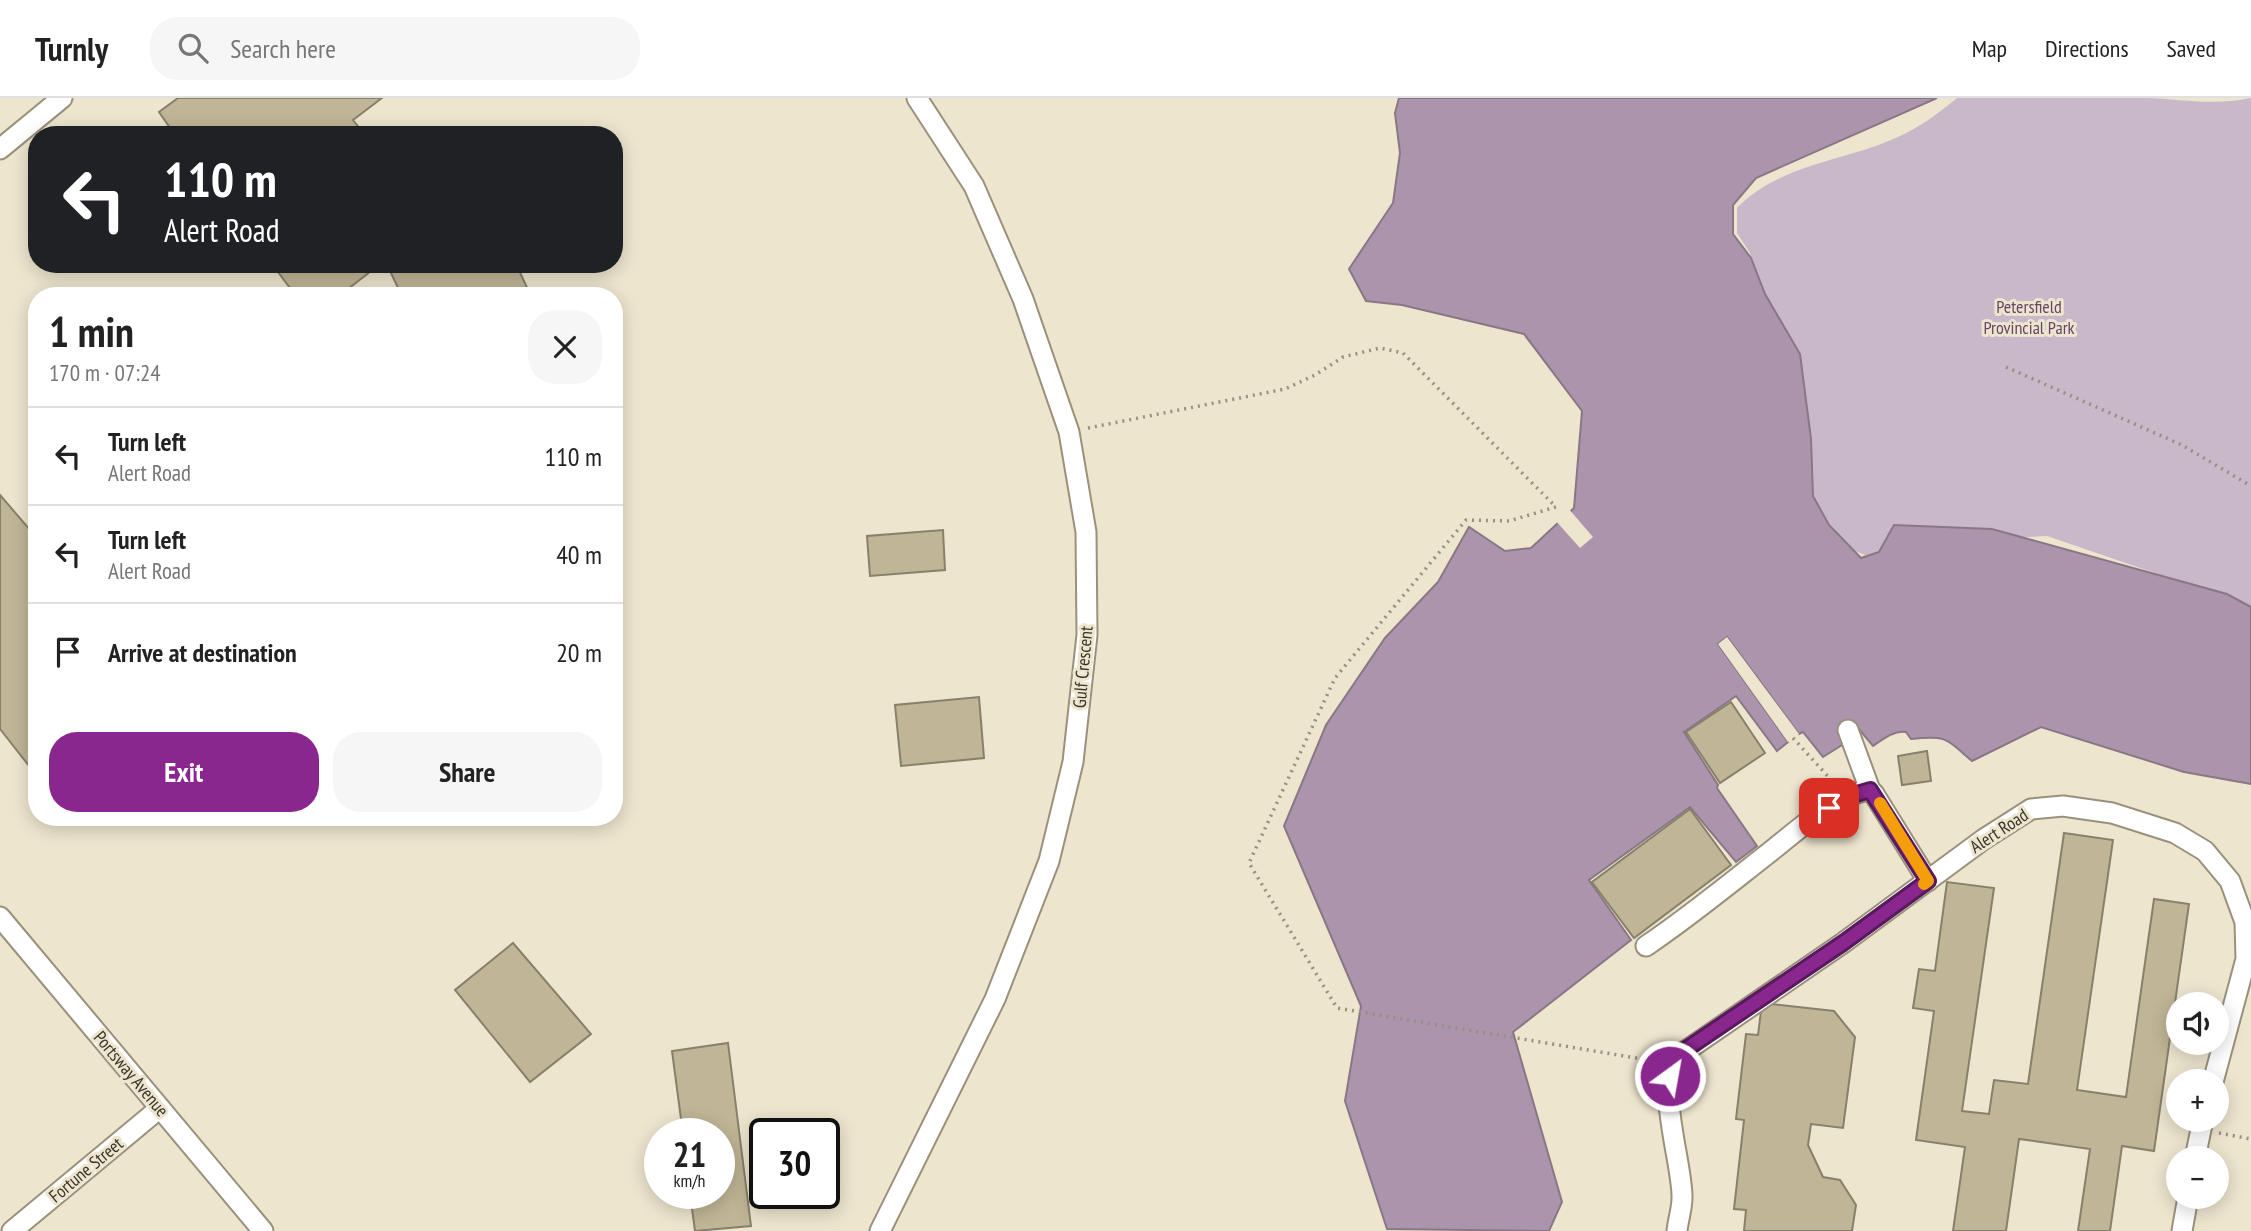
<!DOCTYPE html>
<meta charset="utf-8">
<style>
:root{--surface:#fff;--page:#f6f6f6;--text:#222;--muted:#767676;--line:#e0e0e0;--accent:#89278f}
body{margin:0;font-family:"PT Sans Narrow",sans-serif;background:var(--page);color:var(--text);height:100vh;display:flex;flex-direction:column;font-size:26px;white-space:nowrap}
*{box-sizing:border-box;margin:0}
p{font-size:23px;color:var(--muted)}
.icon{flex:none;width:38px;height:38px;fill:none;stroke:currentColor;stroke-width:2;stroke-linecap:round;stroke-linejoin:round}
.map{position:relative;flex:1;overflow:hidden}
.panel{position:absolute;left:28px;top:189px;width:595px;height:539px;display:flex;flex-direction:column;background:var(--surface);border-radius:28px;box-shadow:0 4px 18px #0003}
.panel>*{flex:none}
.top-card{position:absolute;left:28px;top:28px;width:595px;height:147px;border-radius:28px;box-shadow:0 4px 18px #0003;background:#202124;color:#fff;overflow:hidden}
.buttons{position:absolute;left:2166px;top:894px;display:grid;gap:14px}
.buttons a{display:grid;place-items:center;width:63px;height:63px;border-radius:50%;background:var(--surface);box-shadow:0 4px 18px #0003;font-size:35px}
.speed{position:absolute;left:644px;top:1020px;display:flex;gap:14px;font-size:35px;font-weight:700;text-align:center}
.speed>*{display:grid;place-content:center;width:91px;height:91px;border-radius:50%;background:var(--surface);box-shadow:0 4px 18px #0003;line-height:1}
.speed small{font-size:18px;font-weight:400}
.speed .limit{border:4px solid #111;border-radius:10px;background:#fff;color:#111}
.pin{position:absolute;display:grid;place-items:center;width:60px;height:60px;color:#fff;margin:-30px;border-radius:14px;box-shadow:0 4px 10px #0006}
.me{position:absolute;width:77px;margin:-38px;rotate:32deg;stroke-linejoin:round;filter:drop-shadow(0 0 5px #0008)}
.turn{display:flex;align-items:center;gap:24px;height:147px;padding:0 21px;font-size:32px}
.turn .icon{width:91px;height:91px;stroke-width:2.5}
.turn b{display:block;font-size:49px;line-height:60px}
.round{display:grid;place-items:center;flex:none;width:74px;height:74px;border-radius:28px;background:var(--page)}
.headline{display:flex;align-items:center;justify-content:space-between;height:119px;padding:0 21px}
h1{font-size:42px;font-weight:800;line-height:52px}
.primary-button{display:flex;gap:14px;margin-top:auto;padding:14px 21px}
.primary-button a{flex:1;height:80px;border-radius:28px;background:var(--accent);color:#fff;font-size:28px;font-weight:800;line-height:80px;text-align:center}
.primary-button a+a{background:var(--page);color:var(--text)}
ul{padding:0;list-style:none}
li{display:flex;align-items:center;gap:21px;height:98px;padding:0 21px;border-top:2px solid var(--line)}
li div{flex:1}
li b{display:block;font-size:26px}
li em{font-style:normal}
header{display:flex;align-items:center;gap:42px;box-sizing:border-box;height:98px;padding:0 35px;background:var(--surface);border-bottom:2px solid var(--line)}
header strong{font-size:33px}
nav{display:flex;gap:38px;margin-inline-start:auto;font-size:24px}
.search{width:490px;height:63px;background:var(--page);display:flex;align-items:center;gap:18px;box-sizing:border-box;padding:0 24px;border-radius:28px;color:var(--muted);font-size:26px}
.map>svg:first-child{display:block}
.green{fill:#c9b8c9}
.water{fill:#ac94ac;stroke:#897785;stroke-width:2}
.pier{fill:#ede5ce}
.building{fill:#c0b596;stroke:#87806b;stroke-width:2}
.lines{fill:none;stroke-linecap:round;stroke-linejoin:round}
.minor-casing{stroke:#99917c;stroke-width:23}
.path{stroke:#959080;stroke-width:3.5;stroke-dasharray:2 5;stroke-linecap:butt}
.minor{stroke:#fff;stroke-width:19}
.route-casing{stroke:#59195d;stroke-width:18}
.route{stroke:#89278f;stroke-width:12}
.slow{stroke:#f59e0b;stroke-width:12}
.labels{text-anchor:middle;stroke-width:6;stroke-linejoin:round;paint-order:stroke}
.park-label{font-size:18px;fill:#674469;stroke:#ede5ce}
.street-label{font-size:18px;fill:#37342b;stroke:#ede5ce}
</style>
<header>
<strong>Turnly</strong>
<div class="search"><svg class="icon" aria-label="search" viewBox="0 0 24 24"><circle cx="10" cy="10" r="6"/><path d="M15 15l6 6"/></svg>Search here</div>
<nav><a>Map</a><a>Directions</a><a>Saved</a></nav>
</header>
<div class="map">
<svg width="2251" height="1133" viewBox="0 0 2251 1133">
<rect width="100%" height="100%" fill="#ede5ce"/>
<path class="green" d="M 1957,0 C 2019,0 2082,0 2145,0 C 2182,1 2213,8 2251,0 L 2251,508 L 2047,438 L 1985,441 L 1893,430 L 1880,453 L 1867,458 L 1853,452 L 1814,412 L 1755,172 L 1750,155 L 1737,135 L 1737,110 C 1779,66 1846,63 1898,39 C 1920,29 1939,15 1957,0 Z"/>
<path class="water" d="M 1399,0 L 1937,0 L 1756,80 L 1733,107 L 1733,136 L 1751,160 L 1765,196 L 1800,256 L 1811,341 L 1813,398 L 1829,427 L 1861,460 L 1879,454 L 1894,427 L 1992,431 L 2227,496 L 2251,509 L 2251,686 L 2184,674 L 2041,629 L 1972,663 C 1945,640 1947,637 1911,641 L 1906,634 C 1894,632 1883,641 1873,648 L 1858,630 L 1842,636 L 1842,647 L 1823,659 L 1803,634 L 1799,636 L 1727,539 L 1718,546 L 1788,644 L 1777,653 L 1736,598 L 1684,634 L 1718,687 L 1717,690 L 1757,748 L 1736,764 L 1690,709 L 1589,782 L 1631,842 L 1513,934 L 1562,1104 L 1549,1133 L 1387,1131 L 1345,1003 L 1361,908 L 1284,728 L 1326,627 L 1385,540 L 1438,484 L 1469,429 L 1505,453 L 1531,450 L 1574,410 L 1582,313 L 1524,236 L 1402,207 L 1366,203 L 1349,171 L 1393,105 L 1400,55 L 1395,15 Z"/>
<g class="pier">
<path d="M 1568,410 L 1593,439 L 1580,450 L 1555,422 Z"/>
<path d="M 1727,539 L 1799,636 L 1796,638 L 1726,544 L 1722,547 L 1791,642 L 1788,644 L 1718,546 Z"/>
</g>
<g class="building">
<path d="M 178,0 L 382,0 L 353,22 L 365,37 L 175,37 L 159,14 Z"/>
<path d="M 272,166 L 380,166 L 339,198 L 296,198 Z"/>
<path d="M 394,166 L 516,166 L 531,198 L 402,198 L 388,169 Z"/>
<path d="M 0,397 L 37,440 L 37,678 L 0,631 Z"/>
<path d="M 943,432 L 945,472 L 870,478 L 867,438 Z"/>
<path d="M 979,599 L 984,660 L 901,668 L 895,607 Z"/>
<path d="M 1731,604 L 1765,655 L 1720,685 L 1686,634 Z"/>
<path d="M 1927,653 L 1931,683 L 1902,687 L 1898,658 Z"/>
<path d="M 1690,711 L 1731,767 L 1634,840 L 1592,784 Z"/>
<path d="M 2064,735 L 2113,742 L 2077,992 L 2126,999 L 2154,801 L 2189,806 L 2154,1053 L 2122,1048 L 2110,1133 L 2078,1133 L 2090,1051 L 2019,1041 L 2006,1133 L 1953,1133 L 1965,1049 L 1916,1042 L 1934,913 L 1913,910 L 1919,871 L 1935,873 L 1947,784 L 1994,790 L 1962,1013 L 1989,1016 L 1994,982 L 2028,986 Z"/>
<path d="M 513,845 L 591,936 L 530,984 L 455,892 Z"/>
<path d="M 1762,905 L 1834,913 L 1855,939 L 1843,1030 L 1811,1026 L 1808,1047 L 1823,1079 L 1840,1082 L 1856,1107 L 1852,1133 L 1744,1133 L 1746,1112 L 1734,1111 L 1744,1022 L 1736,1021 L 1746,936 L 1758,937 Z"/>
<path d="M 728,945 L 751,1128 L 695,1133 L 690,1096 L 719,1096 L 719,1036 L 683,1036 L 672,953 Z"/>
</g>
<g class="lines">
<defs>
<g id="minor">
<path d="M 0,51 L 62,0"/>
<path d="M 1848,632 L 1870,692"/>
<path d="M 0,819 L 263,1133"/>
<path d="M 1646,848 C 1689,819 1729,786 1770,754 C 1797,733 1836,696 1870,692 L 1874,696 L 1928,783"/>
<path d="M 2195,1060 L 2203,1022"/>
<path d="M 12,1133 L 160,1010"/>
<path d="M 880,1133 L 995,901 L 1049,763 L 1073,664 L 1087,537 L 1086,434 L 1069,334 L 1023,201 L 974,88 L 917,0"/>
<path d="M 1677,1133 C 1678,1122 1682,1111 1682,1100 C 1683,1067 1655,988 1677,959 L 1843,845 L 1984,741 L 2031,711 L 2063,708 L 2112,715 L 2175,735 L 2205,753 L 2230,783 L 2245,824 L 2246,861 L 2213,984"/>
<path d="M 2182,1133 L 2188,1099"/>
</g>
</defs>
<use href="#minor" class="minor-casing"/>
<g class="path">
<path d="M 2006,269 L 2182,347 L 2251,388"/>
<path d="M 1088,330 L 1285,291 L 1315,277 L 1343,259 L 1380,250 L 1403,255 L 1556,409 L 1509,423 L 1466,422 L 1335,580 L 1249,765 L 1337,910 L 1654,963"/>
<path d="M 1793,640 L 1834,685"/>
<path d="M 2219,1035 L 2251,1041"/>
</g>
<use href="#minor" class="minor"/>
</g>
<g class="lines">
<defs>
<path id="route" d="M 1670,978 L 1672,967 L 1679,956 L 1843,845 L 1928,783 L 1870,692 L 1847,699 L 1829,710"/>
</defs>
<use href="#route" class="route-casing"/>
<use href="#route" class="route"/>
<path class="slow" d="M 1880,705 L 1928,783 L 1924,786"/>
</g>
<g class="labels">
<g class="park-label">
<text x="2029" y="215">Petersfield<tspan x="2029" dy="21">Provincial Park</tspan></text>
</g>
<g class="street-label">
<text transform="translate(1083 569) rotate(-85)" y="6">Gulf Crescent</text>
<text transform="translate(1999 733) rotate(-33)" y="6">Alert Road</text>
<text transform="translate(131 976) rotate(50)" y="6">Portsway Avenue</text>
<text transform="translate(86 1072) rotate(-40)" y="6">Fortune Street</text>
</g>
</g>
</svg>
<div class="buttons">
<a><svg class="icon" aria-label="sound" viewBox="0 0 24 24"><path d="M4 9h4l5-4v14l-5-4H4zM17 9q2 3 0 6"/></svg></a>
<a>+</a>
<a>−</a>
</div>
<div class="speed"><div>21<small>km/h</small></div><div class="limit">30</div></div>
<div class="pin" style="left:1829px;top:710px;background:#d93025"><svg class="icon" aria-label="arrive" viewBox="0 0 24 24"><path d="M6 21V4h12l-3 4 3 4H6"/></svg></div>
<svg class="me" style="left:1670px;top:978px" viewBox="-20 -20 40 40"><circle r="17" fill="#89278f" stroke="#fff" stroke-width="3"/><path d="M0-11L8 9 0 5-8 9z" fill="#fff"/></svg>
<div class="top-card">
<div class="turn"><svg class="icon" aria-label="left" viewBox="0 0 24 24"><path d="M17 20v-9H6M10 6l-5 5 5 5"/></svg><div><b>110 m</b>Alert Road</div></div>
</div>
<section class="panel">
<div class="headline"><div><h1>1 min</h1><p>170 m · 07:24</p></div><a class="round"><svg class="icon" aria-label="close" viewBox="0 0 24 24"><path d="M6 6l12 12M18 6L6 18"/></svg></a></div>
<ul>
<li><svg class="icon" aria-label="left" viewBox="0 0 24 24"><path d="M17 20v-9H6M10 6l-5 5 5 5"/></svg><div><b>Turn left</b><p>Alert Road</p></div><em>110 m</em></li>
<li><svg class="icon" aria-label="left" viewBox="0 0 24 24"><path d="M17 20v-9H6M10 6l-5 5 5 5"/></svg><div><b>Turn left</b><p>Alert Road</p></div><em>40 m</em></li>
<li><svg class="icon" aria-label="arrive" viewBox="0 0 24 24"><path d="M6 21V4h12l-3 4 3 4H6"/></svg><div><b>Arrive at destination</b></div><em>20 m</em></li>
</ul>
<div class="primary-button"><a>Exit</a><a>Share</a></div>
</section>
</div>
